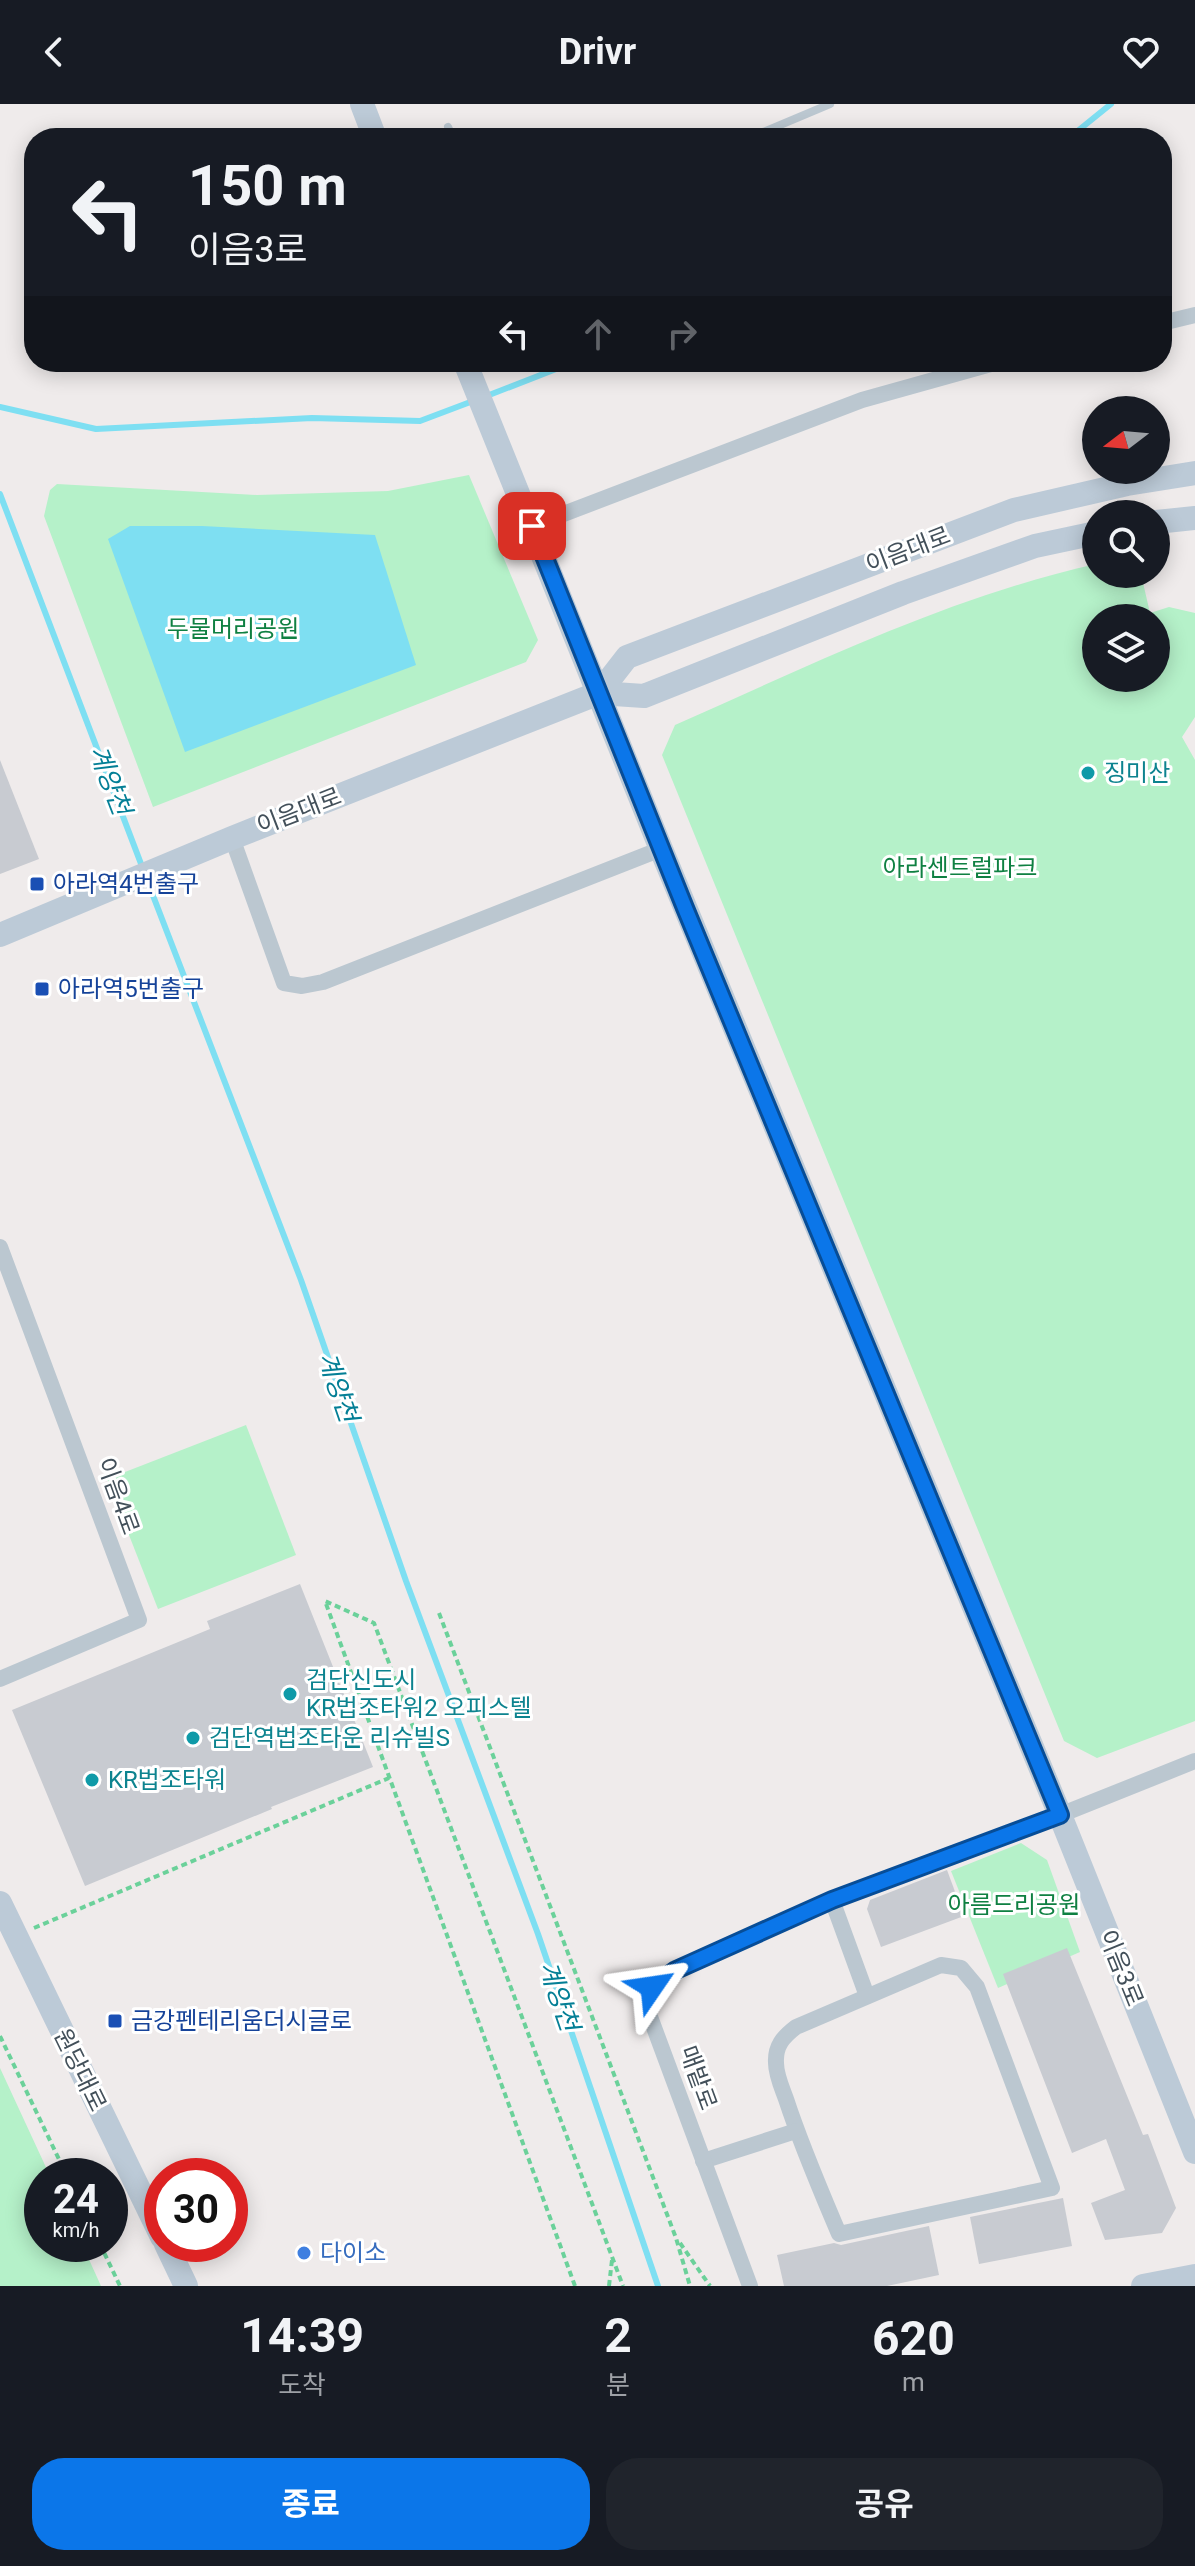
<!DOCTYPE html>
<html lang="ko">
<meta charset="utf-8">
<style>
:root{--surface:#171b24;--page:#20242c;--text:#f1f3f6;--muted:#9ea1a6;--accent:#0b76e9}
body{margin:0;font-family:Roboto,"Noto Sans KR",sans-serif;background:var(--page);color:var(--text);height:100vh;display:flex;flex-direction:column;font-size:30px;white-space:nowrap}
*{box-sizing:border-box;margin:0}
p{font-size:26px;color:var(--muted)}
.icon{flex:none;width:44px;height:44px;fill:none;stroke:currentColor;stroke-width:2;stroke-linecap:round;stroke-linejoin:round}
.map{position:relative;height:2182px;overflow:hidden}
.drawer{display:flex;flex-direction:column;background:var(--surface);flex:1}
.drawer>*{flex:none}
.banner{position:absolute;left:24px;top:24px;width:1148px;height:244px;border-radius:32px;box-shadow:0 4px 20px #0003;background:#171b24;color:var(--text);overflow:hidden}
.needle{width:52px;rotate:254deg}
.tools{position:absolute;left:1082px;top:292px;display:grid;gap:16px}
.tools a{display:grid;place-items:center;width:88px;height:88px;border-radius:50%;background:var(--surface);box-shadow:0 4px 20px #0003;font-size:40px}
.speed{position:absolute;left:24px;top:2054px;display:flex;gap:16px;font-size:40px;font-weight:700;text-align:center}
.speed>*{display:grid;place-content:center;width:104px;height:104px;border-radius:50%;background:var(--surface);box-shadow:0 4px 20px #0003;line-height:1}
.speed small{font-size:20px;font-weight:400}
.speed .limit{border:12px solid #d22;background:#fff;color:#111}
.pin{position:absolute;display:grid;place-items:center;width:68px;height:68px;color:#fff;margin:-34px;border-radius:16px;box-shadow:0 4px 12px #0006}
.me{position:absolute;width:88px;margin:-44px;rotate:58deg;stroke-linejoin:round;filter:drop-shadow(0 0 6px #0008)}
.turn{display:flex;align-items:center;gap:28px;height:168px;padding:0 32px;font-size:36px}
.turn .icon{width:104px;height:104px;stroke-width:2.5}
.turn b{display:block;font-size:56px;line-height:68px}
.lanes{display:flex;align-items:center;height:76px;padding:0 32px;background:#0003;justify-content:center;gap:40px;direction:ltr}
.lanes .off{opacity:.35}
.eta{display:flex;justify-content:space-evenly;align-items:center;height:136px;text-align:center}
.eta b{font-size:48px;font-weight:700;line-height:56px}
.cta{display:flex;gap:16px;margin-top:auto;padding:16px 32px}
.cta a{flex:1;height:92px;border-radius:32px;background:var(--accent);color:#fff;font-size:32px;font-weight:700;line-height:92px;text-align:center}
.cta a+a{background:var(--page);color:var(--text)}
header{display:flex;justify-content:space-between;align-items:center;height:104px;padding:0 32px;background:var(--surface);font-size:36px;font-weight:700}
.map>svg:first-child{display:block}
.green{fill:#b5f1c9;fill-rule:evenodd}
.water{fill:#7edff2}
.lines{fill:none;stroke-linecap:round;stroke-linejoin:round}
.stream{stroke:#7edff2;stroke-width:6}
.building{fill:#c8cbd1}
.path{stroke:#6bd19a;stroke-width:4;stroke-dasharray:6 4;stroke-linecap:butt}
.lane{stroke:#bbc7d0;stroke-width:8}
.street{stroke:#bbc7d0;stroke-width:16}
.secondary{stroke:#bccad7;stroke-width:24}
.route-casing{stroke:#074d97;stroke-width:20}
.route{stroke:#0b76e9;stroke-width:14}
.culture-dot{fill:#0f9aa8;stroke:#fff;stroke-width:3}
.transit-dot{fill:#1a4fb4;stroke:#fff;stroke-width:3}
.shop-dot{fill:#3f7fe0;stroke:#fff;stroke-width:3}
.labels{text-anchor:middle;stroke-width:6;stroke-linejoin:round;paint-order:stroke}
.street-label{font-size:24px;fill:#43505a;stroke:#fff}
.park-label{font-size:24px;fill:#0f8042;stroke:#fff}
.culture-label{font-size:24px;fill:#0d838f;stroke:#fff;text-anchor:start}
.transit-label{font-size:24px;fill:#164399;stroke:#fff;text-anchor:start}
.shop-label{font-size:24px;fill:#366cbe;stroke:#fff;text-anchor:start}
.water-label{font-size:26px;font-style:italic;fill:#047f96;stroke:#fff}
</style>
<header><svg class="icon" aria-label="back" viewBox="0 0 24 24"><path d="M15 5l-7 7 7 7"/></svg>Drivr<svg class="icon" aria-label="heart" viewBox="0 0 24 24"><path d="M12 20l-8-8c-3-5 5-10 8-4 3-6 11-1 8 4z"/></svg></header>
<div class="map">
<svg width="1195" height="2182" viewBox="0 0 1195 2182">
<rect width="100%" height="100%" fill="#efebeb"/>
<g class="green">
<path d="M 469,371 L 538,536 L 526,558 L 153,703 L 44,412 L 50,386 L 57,380 L 257,391 L 388,387 Z"/>
<path d="M 1096,460 L 1096,470 L 1141,470 L 1150,509 L 1169,503 L 1195,509 L 1195,613 L 1182,633 L 1195,656 L 1195,1617 L 1097,1654 L 1064,1637 L 662,651 L 675,621 C 813,560 949,493 1096,460 ZM 1096,514 L 1156,514 L 1156,574 L 1096,574 Z"/>
<path d="M 246,1321 L 296,1451 L 158,1505 L 107,1375 Z"/>
<path d="M 1021,1739 L 1047,1756 L 1080,1848 L 998,1884 L 951,1767 Z"/>
<path d="M 0,1964 L 50,2072 L 42,2072 L 42,2140 L 82,2140 L 101,2182 L 0,2182 Z"/>
</g>
<path class="water" d="M 130,422 L 202,422 L 375,431 L 416,561 L 185,648 L 108,435 Z"/>
<g class="lines">
<g class="stream">
<path d="M 1069,34 L 1111,0"/>
<path d="M 484,293 L 574,258"/>
<path d="M 0,303 L 96,325 L 312,314 L 420,317 L 473,297"/>
<path d="M 0,390 L 143,765"/>
<path d="M 147,776 L 301,1176 L 406,1477 L 538,1830 L 658,2182"/>
</g>
</g>
<g class="building">
<path d="M 0,656 L 39,755 L 0,770 Z"/>
<path d="M 300,1480 L 373,1663 L 271,1703 L 272,1705 L 85,1782 L 12,1606 L 210,1525 L 207,1517 Z"/>
<path d="M 947,1766 L 964,1812 L 881,1843 L 867,1805 L 870,1796 Z"/>
<path d="M 1067,1844 L 1143,2031 L 1148,2030 L 1176,2104 L 1162,2129 L 1105,2136 L 1091,2099 L 1125,2086 L 1106,2035 L 1072,2049 L 1003,1870 Z"/>
<path d="M 1063,2094 L 1072,2142 L 979,2160 L 970,2113 Z"/>
<path d="M 929,2122 L 939,2171 L 887,2182 L 784,2182 L 777,2151 L 834,2139 L 841,2141 Z"/>
</g>
<g class="lines">
<g class="path">
<path d="M 439,1509 L 676,2134 L 690,2182"/>
<path d="M 34,1824 L 389,1674"/>
<path d="M 0,1932 L 67,2072"/>
<path d="M 680,2139 L 710,2182"/>
<path d="M 100,2140 L 120,2182"/>
<path d="M 575,2182 L 325,1497 L 374,1519 L 623,2182"/>
<path d="M 609,2182 L 612,2156"/>
</g>
<g class="lane">
<path d="M 448,23 L 453,34"/>
<path d="M 749,34 L 830,0"/>
</g>
<g class="street">
<path d="M 1162,219 L 1195,211"/>
<path d="M 532,422 L 862,296 L 998,258"/>
<path d="M 232,734 L 284,879 L 302,882 L 323,878 L 661,745"/>
<path d="M 0,1143 L 139,1516 L 0,1575"/>
<path d="M 832,1796 L 867,1892"/>
<path d="M 941,1861 L 961,1864 L 977,1883 L 1052,2084 L 839,2130 C 820,2085 801,2041 786,1995 C 782,1984 776,1971 776,1959 C 775,1942 783,1933 796,1923 Z"/>
<path d="M 703,2057 L 796,2027"/>
<path d="M 750,2182 L 649,1910 L 652,1883 L 676,1866 L 832,1796 L 1060,1711 L 1195,1657"/>
</g>
<g class="secondary">
<path d="M 362,0 L 375,34"/>
<path d="M 465,258 L 661,745 L 1060,1711 L 1195,2048"/>
<path d="M 1156,418 L 1195,414"/>
<path d="M 599,589 L 627,553 L 1014,406 L 1127,380 L 1195,369"/>
<path d="M 0,831 L 232,734 L 599,589 L 644,592 L 903,489 L 1035,442 L 1096,429"/>
<path d="M 0,1799 L 162,2133"/>
<path d="M 166,2140 L 186,2182"/>
<path d="M 1143,2182 L 1195,2172"/>
</g>
</g>
<g class="lines">
<defs>
<path id="route" d="M 532,422 L 685,804 L 1060,1711 L 832,1796 L 676,1866 L 652,1883"/>
</defs>
<use href="#route" class="route-casing"/>
<use href="#route" class="route"/>
</g>
<g class="culture-dot">
<circle cx="1088" cy="669" r="8"/>
<circle cx="290" cy="1590" r="8"/>
<circle cx="193" cy="1634" r="8"/>
<circle cx="92" cy="1676" r="8"/>
</g>
<g class="transit-dot">
<rect x="29" y="772" width="16" height="16" rx="4"/>
<rect x="34" y="877" width="16" height="16" rx="4"/>
<rect x="107" y="1909" width="16" height="16" rx="4"/>
</g>
<circle class="shop-dot" cx="304" cy="2149" r="8"/>
<g class="labels">
<g class="street-label">
<text transform="translate(908 446) rotate(-21)" y="8">이음대로</text>
<text transform="translate(299 707) rotate(-21)" y="8">이음대로</text>
<text transform="translate(118 1392) rotate(70)" y="8">이음4로</text>
<text transform="translate(1121 1864) rotate(68)" y="8">이음3로</text>
<text transform="translate(80 1966) rotate(64)" y="8">원당대로</text>
<text transform="translate(698 1974) rotate(70)" y="8">매밭로</text>
</g>
<g class="park-label">
<text x="233" y="533">두물머리공원</text>
<text x="960" y="772">아라센트럴파크</text>
<text x="1014" y="1809">아름드리공원</text>
</g>
<g class="culture-label">
<text x="1104" y="677">징미산</text>
<text x="306" y="1584">검단신도시<tspan x="306" dy="28">KR법조타워2 오피스텔</tspan></text>
<text x="209" y="1642">검단역법조타운 리슈빌S</text>
<text x="108" y="1684">KR법조타워</text>
</g>
<g class="transit-label">
<text x="53" y="788">아라역4번출구</text>
<text x="58" y="893">아라역5번출구</text>
<text x="131" y="1925">금강펜테리움더시글로</text>
</g>
<g class="shop-label">
<text x="320" y="2157">다이소</text>
</g>
<g class="water-label">
<text transform="translate(110 676) rotate(69)" y="9">계양천</text>
<text transform="translate(338 1283) rotate(71)" y="9">계양천</text>
<text transform="translate(559 1892) rotate(71)" y="9">계양천</text>
</g>
</g>
</svg>
<div class="tools">
<a><svg class="needle" viewBox="-14 -14 28 28"><path d="M0-13l5 13h-10z" fill="#e53935"/><path d="M0 13l5-13h-10z" fill="#9ea1a6"/></svg></a>
<a><svg class="icon" aria-label="search" viewBox="0 0 24 24"><circle cx="10" cy="10" r="6"/><path d="M15 15l6 6"/></svg></a>
<a><svg class="icon" aria-label="layers" viewBox="0 0 24 24"><path d="M12 4l9 5-9 5-9-5zM3 14l9 5 9-5"/></svg></a>
</div>
<div class="speed"><div>24<small>km/h</small></div><div class="limit">30</div></div>
<div class="pin" style="left:532px;top:422px;background:#d93025"><svg class="icon" aria-label="arrive" viewBox="0 0 24 24"><path d="M6 21V4h12l-3 4 3 4H6"/></svg></div>
<svg class="me" style="left:652px;top:1883px" viewBox="-20 -20 40 40"><path d="M0-17L14 15 0 8-14 15z" fill="#0b76e9" stroke="#fff" stroke-width="4"/></svg>
<div class="banner">
<div class="turn"><svg class="icon" aria-label="left" viewBox="0 0 24 24"><path d="M17 20v-9H6M10 6l-5 5 5 5"/></svg><div><b>150 m</b>이음3로</div></div>
<div class="lanes"><svg class="icon" aria-label="left" viewBox="0 0 24 24"><path d="M17 20v-9H6M10 6l-5 5 5 5"/></svg><svg class="icon off" aria-label="ahead" viewBox="0 0 24 24"><path d="M12 20V5M6 11l6-6 6 6"/></svg><svg class="icon off" aria-label="right" viewBox="0 0 24 24"><path d="M7 20v-9h11M14 6l5 5-5 5"/></svg></div>
</div>
</div>
<section class="drawer">
<div class="eta">
<div><b>14:39</b><p>도착</p></div>
<div><b>2</b><p>분</p></div>
<div><b>620</b><p>m</p></div>
</div>
<div class="cta"><a>종료</a><a>공유</a></div>
</section>
